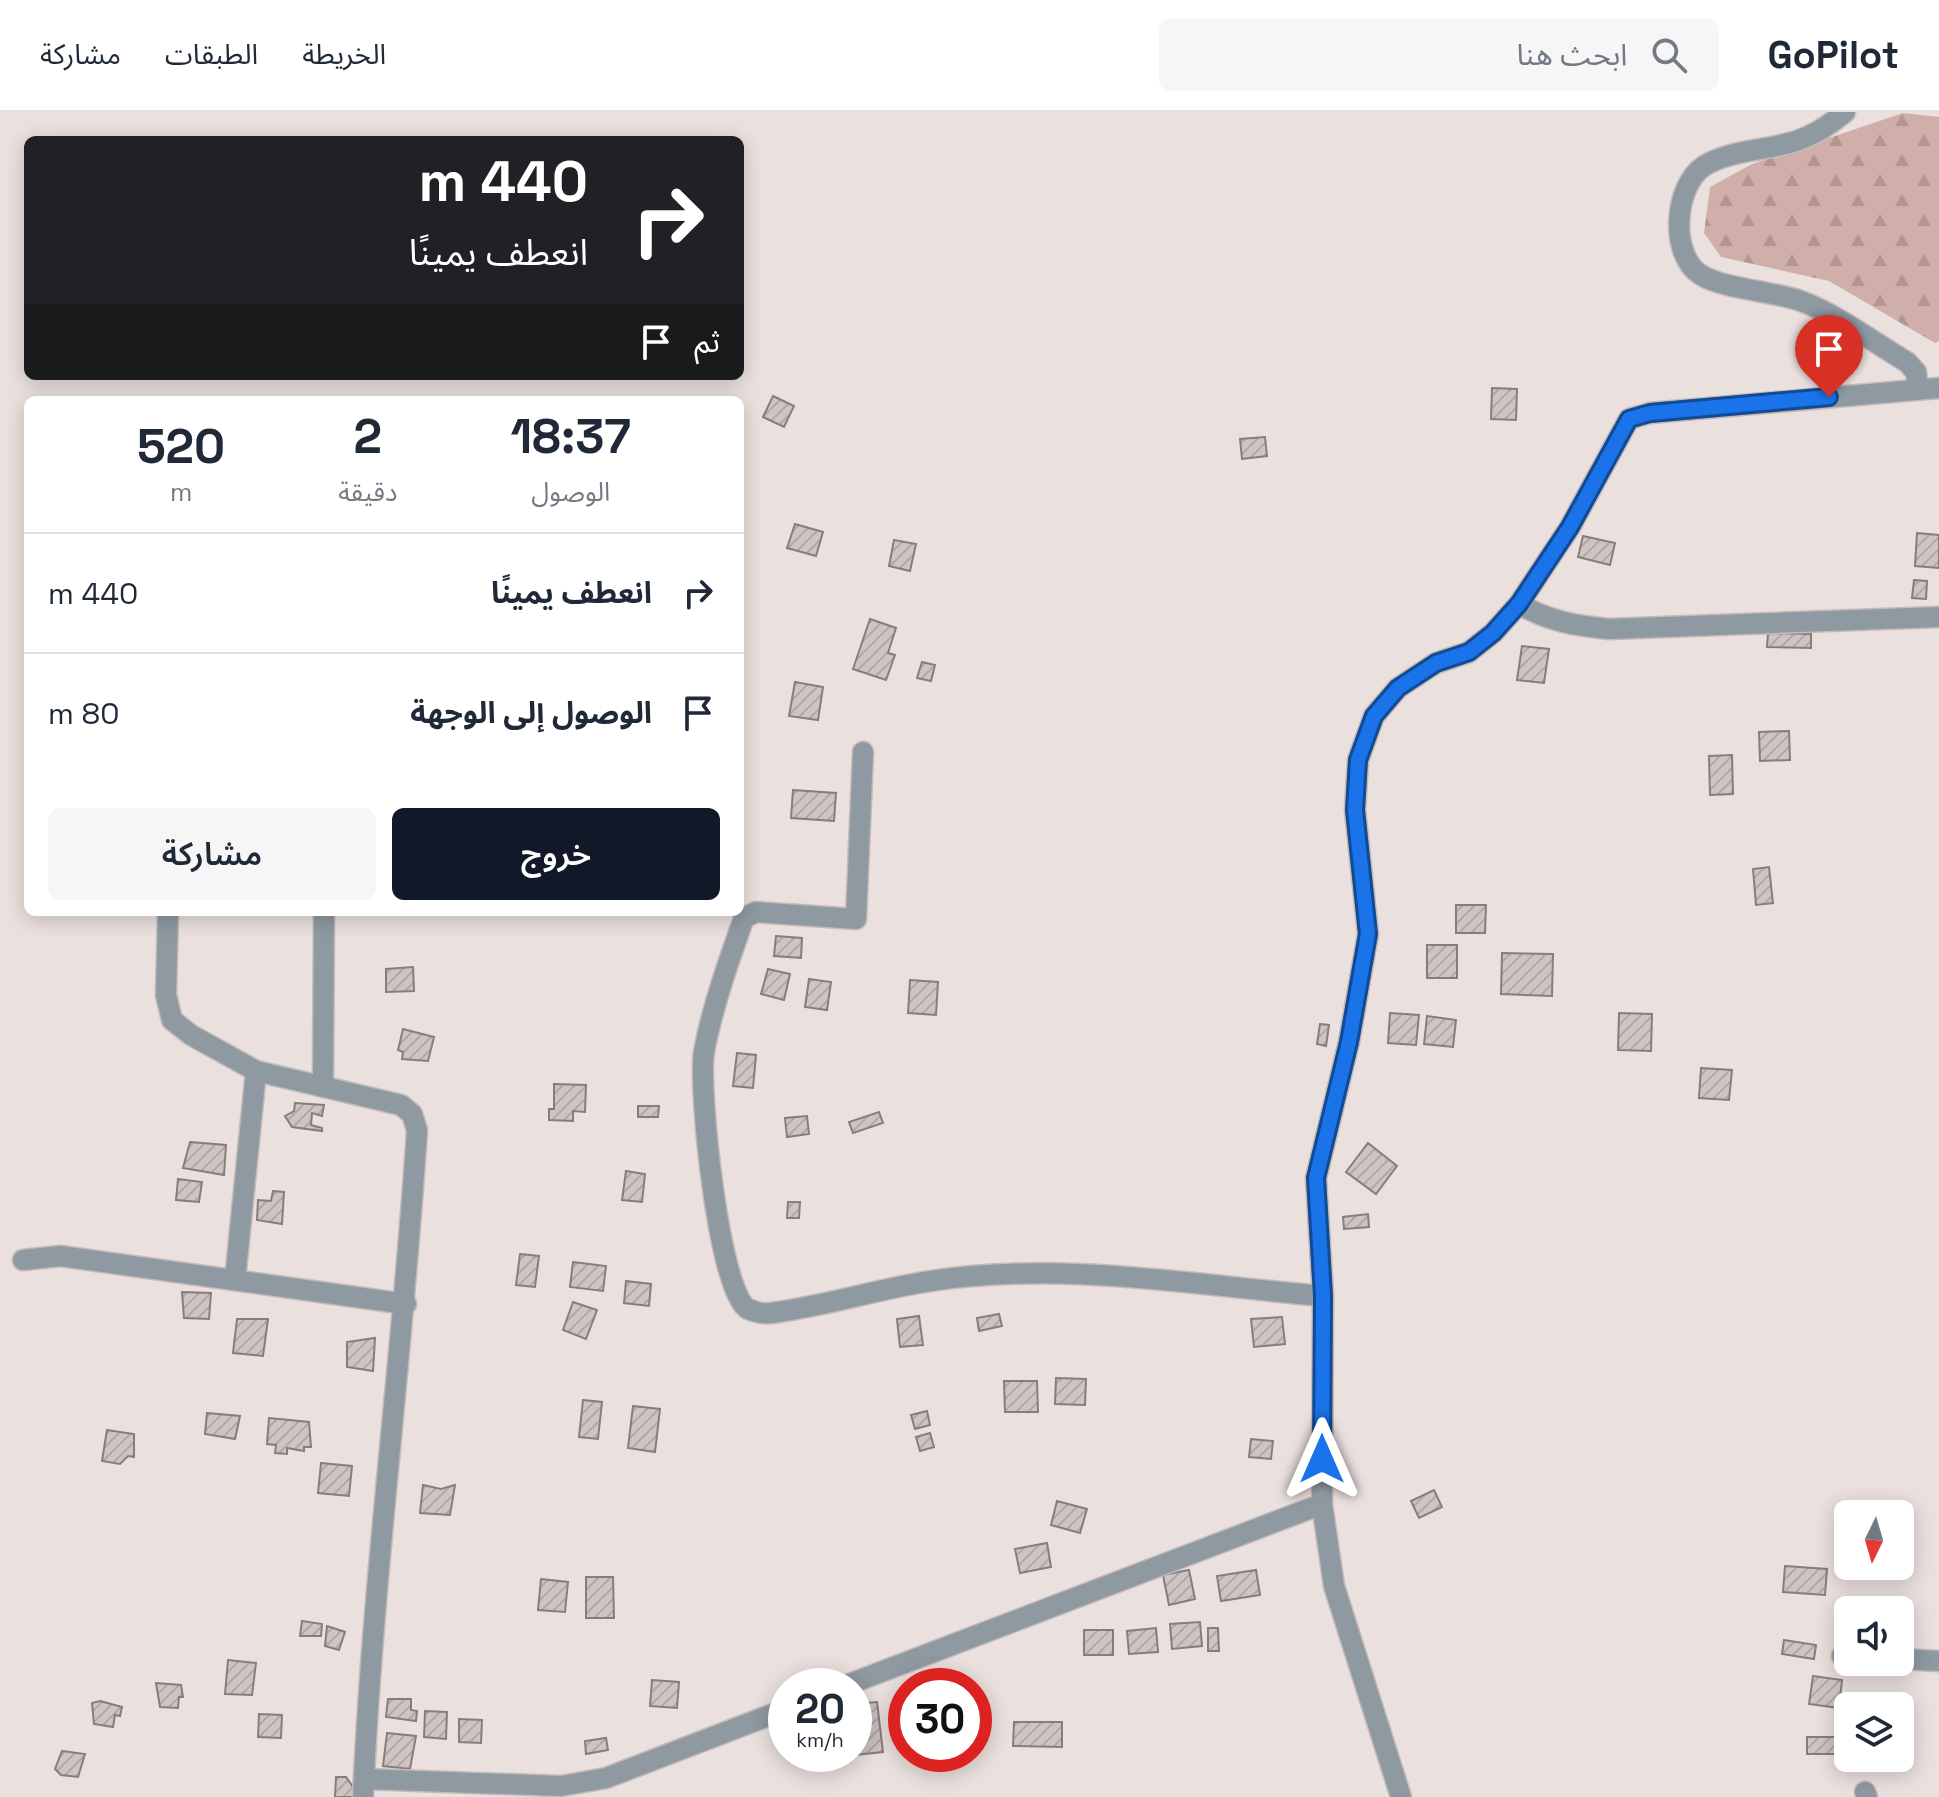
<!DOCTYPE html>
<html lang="ar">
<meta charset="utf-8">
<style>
:root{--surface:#fff;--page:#f6f6f7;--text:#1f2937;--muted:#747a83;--line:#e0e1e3;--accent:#111827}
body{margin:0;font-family:"Space Grotesk","Noto Sans Arabic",sans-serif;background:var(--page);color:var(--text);direction:rtl;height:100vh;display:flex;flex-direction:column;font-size:30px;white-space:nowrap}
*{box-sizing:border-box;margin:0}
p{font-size:26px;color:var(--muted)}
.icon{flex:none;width:44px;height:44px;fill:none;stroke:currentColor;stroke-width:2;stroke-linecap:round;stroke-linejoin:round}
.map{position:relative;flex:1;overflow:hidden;direction:ltr}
.drawer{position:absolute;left:24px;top:284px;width:720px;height:520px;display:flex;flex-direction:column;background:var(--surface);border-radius:12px;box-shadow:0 4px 20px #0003;direction:rtl}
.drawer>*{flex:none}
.banner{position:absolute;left:24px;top:24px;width:720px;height:244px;border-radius:12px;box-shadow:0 4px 20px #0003;direction:rtl;background:#202124;color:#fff;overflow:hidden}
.needle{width:52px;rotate:185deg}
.tools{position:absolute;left:1834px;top:1388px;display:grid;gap:16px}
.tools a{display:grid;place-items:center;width:80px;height:80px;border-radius:12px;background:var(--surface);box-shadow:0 4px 20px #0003;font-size:40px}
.speed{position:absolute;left:768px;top:1556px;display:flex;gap:16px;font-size:40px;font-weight:700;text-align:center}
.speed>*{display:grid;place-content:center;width:104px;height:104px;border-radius:50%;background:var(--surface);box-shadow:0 4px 20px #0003;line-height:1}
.speed small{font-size:20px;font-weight:400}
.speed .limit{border:12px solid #d22;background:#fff;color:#111}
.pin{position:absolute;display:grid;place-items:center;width:68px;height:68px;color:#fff;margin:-82px -34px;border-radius:50% 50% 50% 0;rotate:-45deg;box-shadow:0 0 8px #0007}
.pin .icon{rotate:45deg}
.me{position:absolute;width:88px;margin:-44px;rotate:0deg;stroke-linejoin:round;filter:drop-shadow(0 0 6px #0008)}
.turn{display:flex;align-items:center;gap:28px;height:168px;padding:0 24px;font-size:36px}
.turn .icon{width:104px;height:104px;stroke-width:2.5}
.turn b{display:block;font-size:56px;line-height:68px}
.then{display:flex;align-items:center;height:76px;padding:0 24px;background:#0003;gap:16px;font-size:30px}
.eta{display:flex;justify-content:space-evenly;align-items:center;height:136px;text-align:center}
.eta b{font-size:48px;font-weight:600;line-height:56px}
.action{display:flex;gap:16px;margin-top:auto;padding:16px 24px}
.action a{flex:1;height:92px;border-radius:12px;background:var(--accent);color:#fff;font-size:32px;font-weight:600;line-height:92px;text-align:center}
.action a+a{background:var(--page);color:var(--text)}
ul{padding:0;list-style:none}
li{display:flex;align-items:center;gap:24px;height:120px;padding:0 24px;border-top:2px solid var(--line)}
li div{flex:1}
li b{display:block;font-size:30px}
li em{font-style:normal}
header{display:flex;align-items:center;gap:48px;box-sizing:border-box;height:112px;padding:0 40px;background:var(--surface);border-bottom:2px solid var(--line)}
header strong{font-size:38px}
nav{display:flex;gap:44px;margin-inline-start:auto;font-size:28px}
.search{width:560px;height:72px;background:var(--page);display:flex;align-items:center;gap:20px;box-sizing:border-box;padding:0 28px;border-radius:12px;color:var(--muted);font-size:30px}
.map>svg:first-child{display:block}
.forest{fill:url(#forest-firs)}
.building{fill:url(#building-hatch);stroke:#877e7c;stroke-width:2}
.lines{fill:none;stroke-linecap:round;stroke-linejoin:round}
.minor-casing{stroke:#c4bbb9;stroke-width:23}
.minor{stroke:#8f99a2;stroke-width:20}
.route-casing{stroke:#114b97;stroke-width:20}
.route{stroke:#1a73e8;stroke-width:14}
</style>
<header>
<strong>GoPilot</strong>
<div class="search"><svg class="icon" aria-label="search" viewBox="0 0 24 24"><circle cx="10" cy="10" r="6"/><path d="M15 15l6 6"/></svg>ابحث هنا</div>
<nav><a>الخريطة</a><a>الطبقات</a><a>مشاركة</a></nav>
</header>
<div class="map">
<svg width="1939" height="1685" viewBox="0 0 1939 1685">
<defs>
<pattern id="forest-firs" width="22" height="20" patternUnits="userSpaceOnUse" patternTransform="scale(2)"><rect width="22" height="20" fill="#d0afaa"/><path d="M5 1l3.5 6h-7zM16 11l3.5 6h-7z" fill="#b39692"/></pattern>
<pattern id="building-hatch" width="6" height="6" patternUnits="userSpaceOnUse" patternTransform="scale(2)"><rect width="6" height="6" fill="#cec4c3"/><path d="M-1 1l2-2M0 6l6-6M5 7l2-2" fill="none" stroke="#b1a8a7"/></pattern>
</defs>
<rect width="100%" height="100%" fill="#eae0de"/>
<path class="forest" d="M 1903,1 L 1939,5 L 1939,229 L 1935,231 L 1829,169 L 1721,145 L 1704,121 L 1710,75 L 1752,52 Z"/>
<g class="building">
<path d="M 1492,276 L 1517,277 L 1516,308 L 1491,307 Z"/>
<path d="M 773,284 L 794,294 L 784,315 L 763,305 Z"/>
<path d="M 1265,325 L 1267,344 L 1242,347 L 1240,327 Z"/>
<path d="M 795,412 L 823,420 L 816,444 L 787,436 Z"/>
<path d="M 1917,421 L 1939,423 L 1939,456 L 1915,454 Z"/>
<path d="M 1583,424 L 1615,431 L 1610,453 L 1578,445 Z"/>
<path d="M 894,428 L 916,432 L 910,459 L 889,454 Z"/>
<path d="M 1914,468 L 1927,469 L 1926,487 L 1912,486 Z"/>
<path d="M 870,507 L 896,516 L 888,541 L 895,543 L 886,568 L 853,557 Z"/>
<path d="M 1768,521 L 1811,522 L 1811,536 L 1767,535 Z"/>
<path d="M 1522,534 L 1549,537 L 1544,571 L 1517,568 Z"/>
<path d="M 922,550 L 935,553 L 931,569 L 917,566 Z"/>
<path d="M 795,570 L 823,575 L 818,608 L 789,604 Z"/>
<path d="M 1789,619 L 1790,648 L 1760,649 L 1759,620 Z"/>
<path d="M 1732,643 L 1733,682 L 1710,683 L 1709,644 Z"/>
<path d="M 793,678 L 836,681 L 834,709 L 791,706 Z"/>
<path d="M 1769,755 L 1773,791 L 1756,793 L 1753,757 Z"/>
<path d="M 1456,793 L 1486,793 L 1485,821 L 1456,821 Z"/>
<path d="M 776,824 L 802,826 L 801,846 L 774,844 Z"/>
<rect x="1427" y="833" width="30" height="33"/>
<path d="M 1502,841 L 1553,842 L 1552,884 L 1501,882 Z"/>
<path d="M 413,855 L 414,879 L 386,880 L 386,857 Z"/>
<path d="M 768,857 L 790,862 L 784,888 L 761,882 Z"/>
<path d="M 809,867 L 831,870 L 827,898 L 805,895 Z"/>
<path d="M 910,868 L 938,870 L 936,903 L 908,901 Z"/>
<path d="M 1390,901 L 1419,903 L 1416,933 L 1388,931 Z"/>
<path d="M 1619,901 L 1652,902 L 1651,939 L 1618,938 Z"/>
<path d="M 1427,904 L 1456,908 L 1453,935 L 1424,932 Z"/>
<path d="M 1320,912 L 1329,913 L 1326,934 L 1317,932 Z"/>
<path d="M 403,917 L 434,925 L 428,949 L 402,947 L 403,940 L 398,938 Z"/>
<path d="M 737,941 L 756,943 L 753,976 L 733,974 Z"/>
<path d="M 1701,956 L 1732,958 L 1729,988 L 1699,986 Z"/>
<path d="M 554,972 L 586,973 L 585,1000 L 573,999 L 573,1009 L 549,1008 L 549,997 L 554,997 Z"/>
<path d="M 295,991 L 324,993 L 322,1004 L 312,1001 L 311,1013 L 322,1016 L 322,1019 L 292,1015 L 285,1004 L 294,999 Z"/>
<path d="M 638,994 L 659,994 L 658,1005 L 638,1005 Z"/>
<path d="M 879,1000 L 883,1011 L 853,1021 L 849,1010 Z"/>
<path d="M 807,1004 L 809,1022 L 787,1025 L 785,1006 Z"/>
<path d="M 190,1030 L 226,1033 L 224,1063 L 183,1056 Z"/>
<path d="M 1368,1031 L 1397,1054 L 1376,1082 L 1346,1060 Z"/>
<path d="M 626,1059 L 645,1062 L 642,1090 L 622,1088 Z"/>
<path d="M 178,1067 L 202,1070 L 199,1090 L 176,1088 Z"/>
<path d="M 273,1079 L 284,1080 L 282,1112 L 257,1108 L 258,1088 L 271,1089 Z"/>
<path d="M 788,1090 L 800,1090 L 799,1106 L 787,1106 Z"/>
<path d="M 1368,1102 L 1369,1115 L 1344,1117 L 1343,1105 Z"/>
<path d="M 520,1142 L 539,1144 L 535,1175 L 516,1173 Z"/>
<path d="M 573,1150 L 606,1154 L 603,1179 L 570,1175 Z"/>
<path d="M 626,1169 L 651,1172 L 649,1194 L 624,1191 Z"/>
<path d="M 182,1180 L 211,1181 L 209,1207 L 184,1206 Z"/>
<path d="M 573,1190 L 597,1198 L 586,1227 L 563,1218 Z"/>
<path d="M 999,1202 L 1002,1214 L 979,1219 L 977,1206 Z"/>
<path d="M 919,1204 L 923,1233 L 900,1235 L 897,1207 Z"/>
<path d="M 1282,1205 L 1285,1232 L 1254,1235 L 1251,1207 Z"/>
<path d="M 237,1207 L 268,1207 L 263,1244 L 233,1241 Z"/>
<path d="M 375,1226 L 373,1259 L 347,1255 L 347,1230 Z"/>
<path d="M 1056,1266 L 1086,1267 L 1085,1293 L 1055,1292 Z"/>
<path d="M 1004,1269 L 1037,1269 L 1038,1300 L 1005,1300 Z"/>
<path d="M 583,1288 L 602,1290 L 598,1327 L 579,1325 Z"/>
<path d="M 633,1294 L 660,1297 L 655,1340 L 628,1336 Z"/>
<path d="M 927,1299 L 930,1313 L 915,1317 L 911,1303 Z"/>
<path d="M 207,1301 L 240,1304 L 235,1327 L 205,1322 Z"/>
<path d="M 269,1306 L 309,1310 L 311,1335 L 304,1335 L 304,1339 L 287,1336 L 287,1342 L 275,1341 L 276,1333 L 267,1332 Z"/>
<path d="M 107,1318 L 134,1322 L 134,1345 L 128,1344 L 120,1352 L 102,1349 Z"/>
<path d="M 930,1321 L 934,1335 L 920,1339 L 916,1325 Z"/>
<path d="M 1251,1327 L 1273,1329 L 1271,1347 L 1249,1345 Z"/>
<path d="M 321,1351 L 352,1354 L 349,1384 L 318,1381 Z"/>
<path d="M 423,1373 L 441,1377 L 455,1373 L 450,1403 L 420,1401 Z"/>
<path d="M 1434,1378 L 1442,1395 L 1419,1406 L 1411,1389 Z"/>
<path d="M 1057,1389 L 1087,1397 L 1080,1421 L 1051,1413 Z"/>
<path d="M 1047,1431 L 1051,1455 L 1020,1461 L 1015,1437 Z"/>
<path d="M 1785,1454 L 1827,1457 L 1825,1483 L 1783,1480 Z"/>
<path d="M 1189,1458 L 1195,1487 L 1169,1493 L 1163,1463 Z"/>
<path d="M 1256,1458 L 1260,1483 L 1221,1489 L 1217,1464 Z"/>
<path d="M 586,1465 L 613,1465 L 614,1506 L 586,1506 Z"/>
<path d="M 541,1467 L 568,1470 L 565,1500 L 538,1498 Z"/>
<path d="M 302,1509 L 322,1512 L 321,1524 L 300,1524 Z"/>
<path d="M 1200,1510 L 1202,1534 L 1172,1537 L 1170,1512 Z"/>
<path d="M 327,1514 L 345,1520 L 339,1538 L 325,1534 Z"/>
<path d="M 1156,1516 L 1158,1540 L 1129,1542 L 1127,1519 Z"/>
<path d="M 1208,1516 L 1218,1516 L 1219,1539 L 1208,1539 Z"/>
<rect x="1084" y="1518" width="29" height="25"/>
<path d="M 1784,1528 L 1816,1533 L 1814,1547 L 1782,1542 Z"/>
<path d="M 228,1548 L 256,1551 L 252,1583 L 225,1582 Z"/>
<path d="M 1813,1564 L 1842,1568 L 1839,1596 L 1809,1592 Z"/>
<path d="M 652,1568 L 679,1570 L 677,1596 L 650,1594 Z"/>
<path d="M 156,1571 L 181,1573 L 183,1585 L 179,1585 L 178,1596 L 160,1595 Z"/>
<path d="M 388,1587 L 411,1587 L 411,1598 L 417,1599 L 416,1609 L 386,1605 Z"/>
<path d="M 100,1589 L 122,1595 L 120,1604 L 115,1603 L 113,1615 L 94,1612 L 92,1591 Z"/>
<path d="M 877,1590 L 883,1640 L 855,1643 L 854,1592 Z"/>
<path d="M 425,1599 L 447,1600 L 446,1627 L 424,1625 Z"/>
<path d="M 259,1602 L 282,1603 L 281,1626 L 258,1625 Z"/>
<path d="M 459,1607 L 482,1608 L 481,1631 L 459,1630 Z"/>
<path d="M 1014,1610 L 1062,1610 L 1062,1635 L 1013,1634 Z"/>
<path d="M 387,1621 L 416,1624 L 410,1657 L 383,1654 Z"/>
<rect x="1807" y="1625" width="41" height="17"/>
<path d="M 606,1626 L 608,1638 L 586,1642 L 585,1629 Z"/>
<path d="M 62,1639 L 85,1642 L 78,1665 L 61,1663 L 55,1657 Z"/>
<path d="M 336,1665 L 346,1665 L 353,1675 L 353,1685 L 335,1685 Z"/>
</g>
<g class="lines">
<defs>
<g id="minor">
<path d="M 1845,0 C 1831,12 1816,22 1799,28 C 1769,39 1731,37 1704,54 C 1674,74 1669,143 1701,163 C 1724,177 1772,179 1801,189 C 1838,203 1873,230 1907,250 L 1916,260 L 1918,277"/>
<path d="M 1519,492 C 1548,509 1576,514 1609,517 L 1939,505"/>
<path d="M 863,640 L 856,807 L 756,800 L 744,806 C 729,848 712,896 704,940 C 698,975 719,1182 748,1197 C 755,1200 764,1202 771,1201 C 825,1194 878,1177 931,1169 C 1060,1149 1194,1173 1323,1184"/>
<path d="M 168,800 L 166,883 L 172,908 L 191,923 L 256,959 L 401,993 L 412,1002 L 417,1018 C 403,1241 373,1462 363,1685"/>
<path d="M 323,975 L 324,800"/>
<path d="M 23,1148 L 60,1144 L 406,1192"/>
<path d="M 235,1168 L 256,959"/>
<path d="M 1842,1544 L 1848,1545"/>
<path d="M 1900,1547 L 1939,1549"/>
<path d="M 844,1574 L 1322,1392"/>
<path d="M 364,1667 L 561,1674 L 606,1666 L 786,1597"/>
<path d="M 1865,1680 L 1867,1685"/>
<path d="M 1401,1685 L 1334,1474 L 1322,1392 L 1323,1184 L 1316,1066 L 1349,930 L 1368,822 L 1355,698 L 1358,648 L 1374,604 L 1398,576 L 1436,551 L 1469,540 L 1493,521 L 1519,492 L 1570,415 L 1629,307 L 1650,301 L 1939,276"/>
</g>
</defs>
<use href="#minor" class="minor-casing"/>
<use href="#minor" class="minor"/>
</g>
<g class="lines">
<defs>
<path id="route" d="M 1322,1347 L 1323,1184 L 1316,1066 L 1349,930 L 1368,822 L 1355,698 L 1358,648 L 1374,604 L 1398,576 L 1436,551 L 1469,540 L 1493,521 L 1519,492 L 1570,415 L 1629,307 L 1650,301 L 1829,285"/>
</defs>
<use href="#route" class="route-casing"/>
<use href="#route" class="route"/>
</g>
</svg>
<div class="tools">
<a><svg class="needle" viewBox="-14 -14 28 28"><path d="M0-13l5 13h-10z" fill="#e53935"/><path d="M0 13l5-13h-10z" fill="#747a83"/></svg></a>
<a><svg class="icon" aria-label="sound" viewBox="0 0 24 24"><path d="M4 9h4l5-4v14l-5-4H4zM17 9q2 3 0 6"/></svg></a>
<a><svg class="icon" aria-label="layers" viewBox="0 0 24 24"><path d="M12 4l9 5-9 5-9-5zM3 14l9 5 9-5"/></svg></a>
</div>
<div class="speed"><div>20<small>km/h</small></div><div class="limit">30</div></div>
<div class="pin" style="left:1829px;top:285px;background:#d93025"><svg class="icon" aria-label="arrive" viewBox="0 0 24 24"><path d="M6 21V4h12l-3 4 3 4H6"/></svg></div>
<svg class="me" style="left:1322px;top:1347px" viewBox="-20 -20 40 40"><path d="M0-17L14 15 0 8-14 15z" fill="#1a73e8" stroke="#fff" stroke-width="4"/></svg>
<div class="banner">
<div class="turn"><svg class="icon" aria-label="right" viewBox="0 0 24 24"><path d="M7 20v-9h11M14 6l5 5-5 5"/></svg><div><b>440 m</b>انعطف يمينًا</div></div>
<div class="then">ثم<svg class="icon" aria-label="arrive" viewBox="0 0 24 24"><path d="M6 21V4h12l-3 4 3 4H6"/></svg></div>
</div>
<section class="drawer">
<div class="eta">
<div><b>18:37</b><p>الوصول</p></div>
<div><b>2</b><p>دقيقة</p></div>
<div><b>520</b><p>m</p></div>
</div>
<ul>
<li><svg class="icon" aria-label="right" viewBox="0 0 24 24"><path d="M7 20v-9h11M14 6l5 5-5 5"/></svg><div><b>انعطف يمينًا</b></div><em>440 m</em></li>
<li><svg class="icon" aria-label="arrive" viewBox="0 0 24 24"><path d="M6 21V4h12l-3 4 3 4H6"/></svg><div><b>الوصول إلى الوجهة</b></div><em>80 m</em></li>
</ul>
<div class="action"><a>خروج</a><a>مشاركة</a></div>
</section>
</div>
